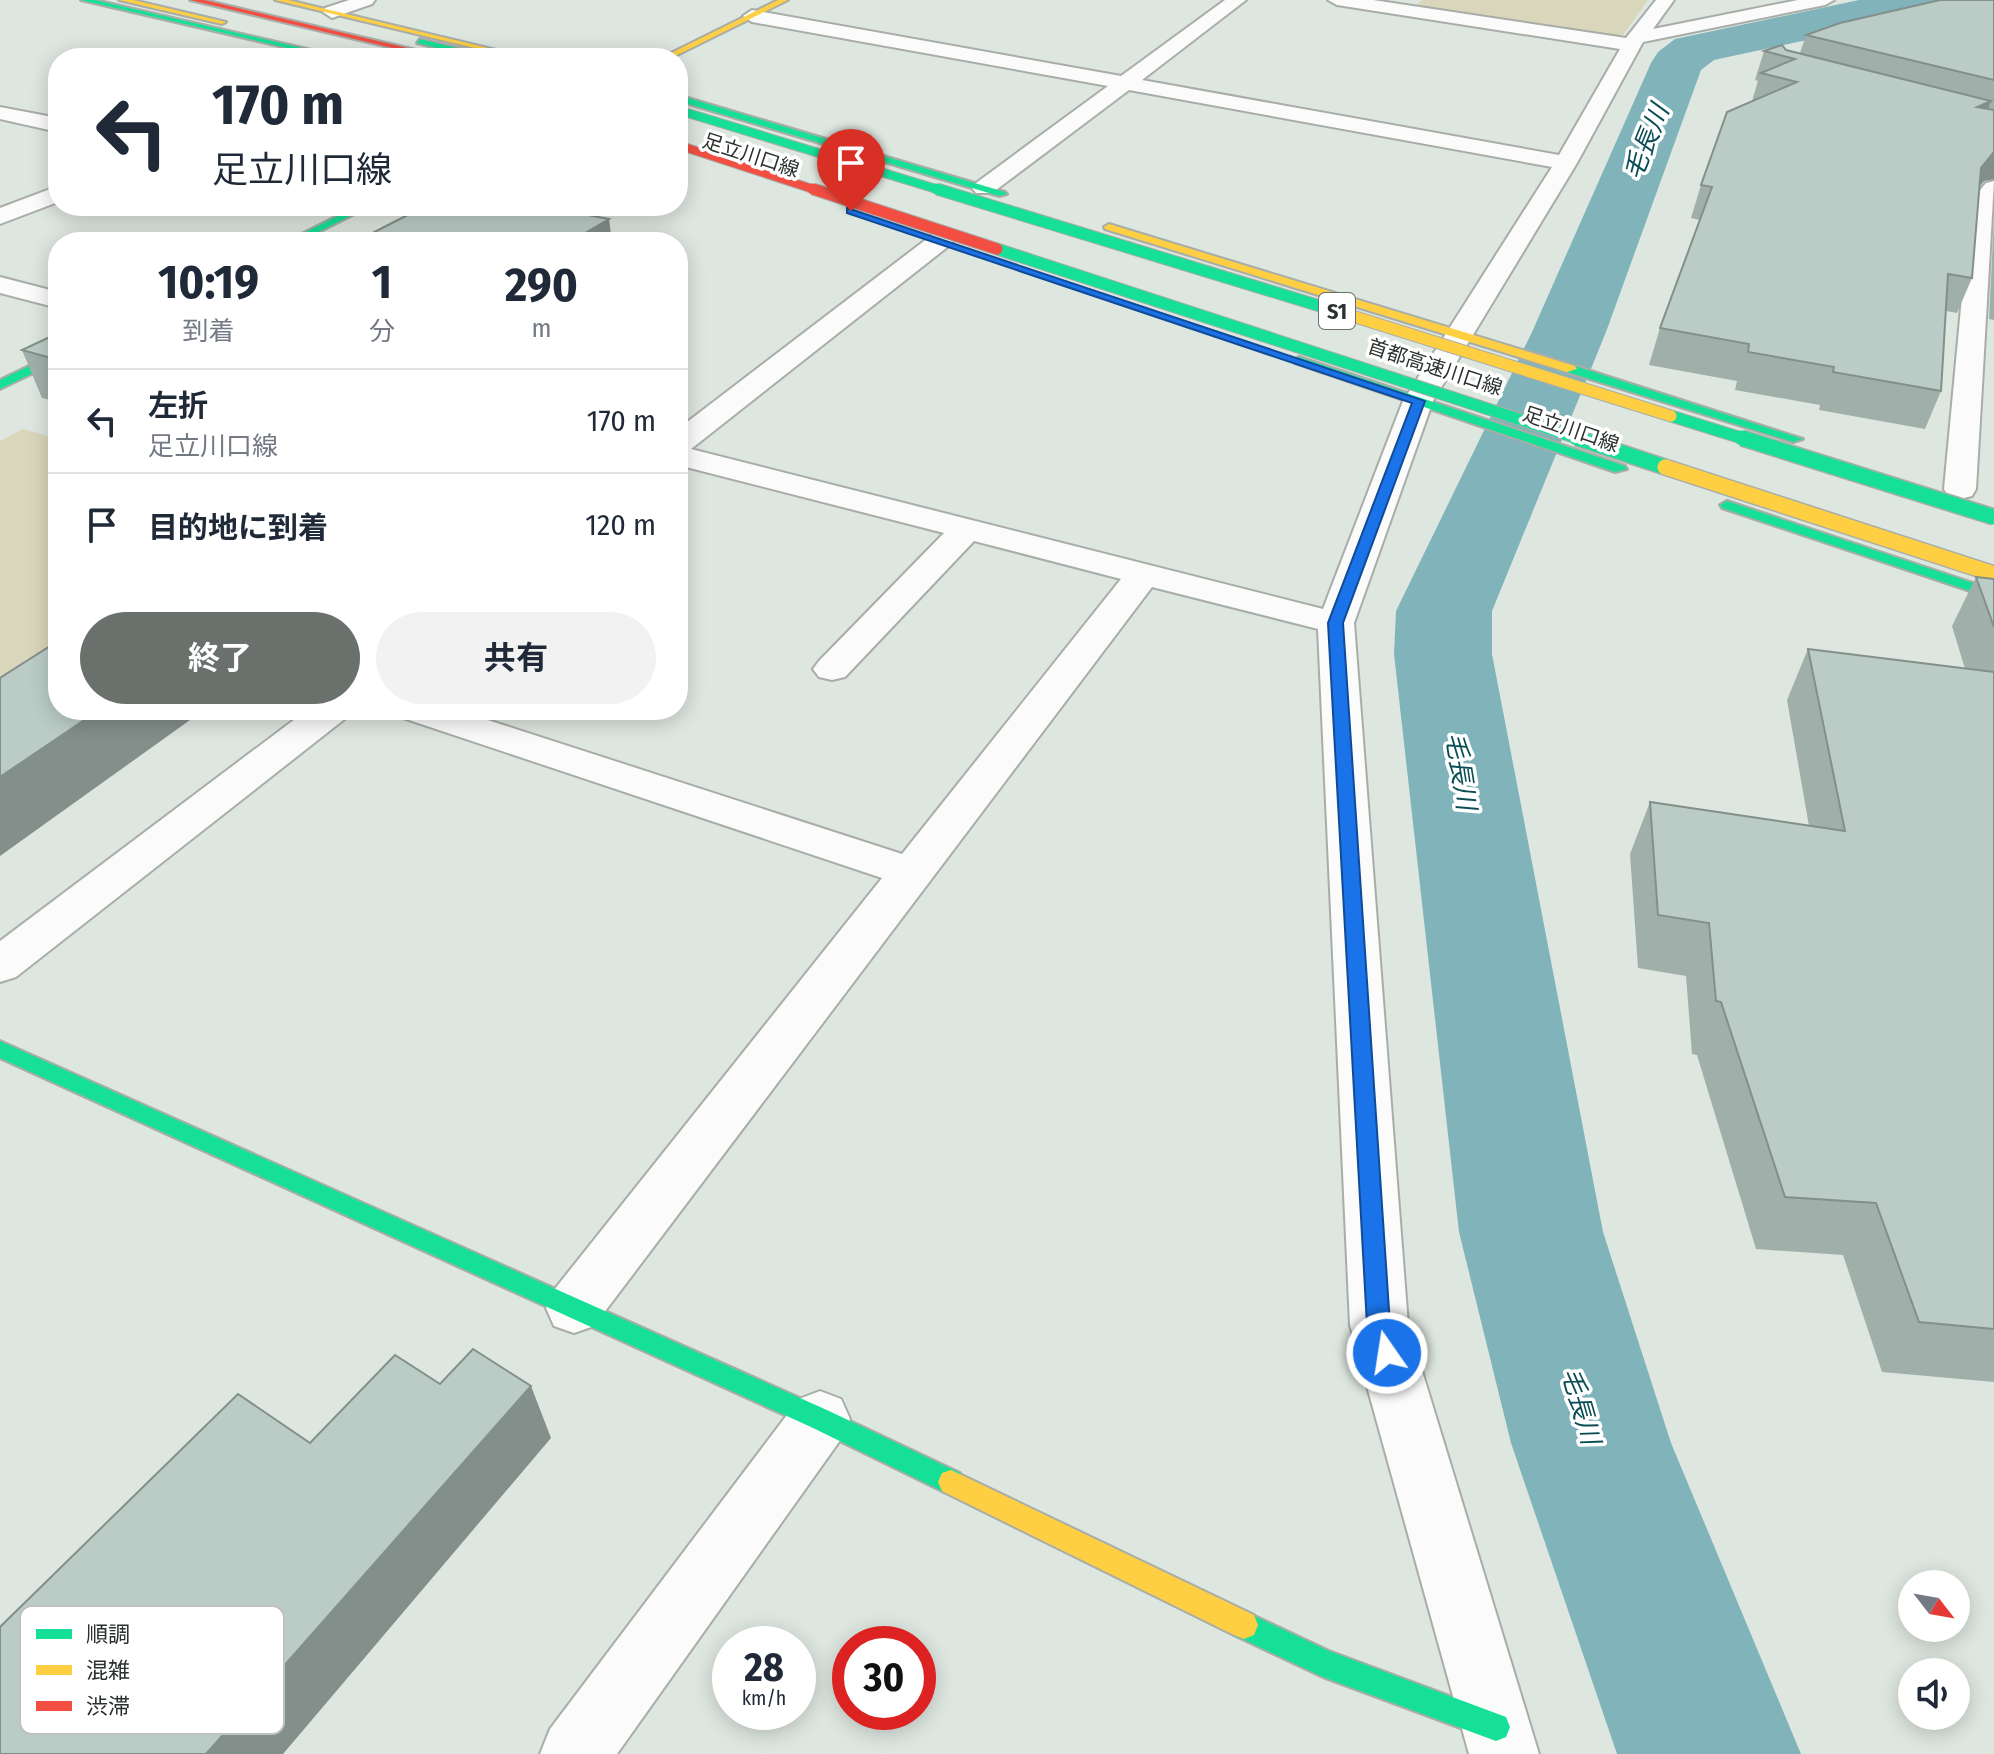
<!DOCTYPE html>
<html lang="ja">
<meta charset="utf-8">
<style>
:root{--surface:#fff;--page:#f2f2f3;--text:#1f2937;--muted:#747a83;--line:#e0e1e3;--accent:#6a706b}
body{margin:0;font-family:"Fira Sans Condensed","Noto Sans JP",sans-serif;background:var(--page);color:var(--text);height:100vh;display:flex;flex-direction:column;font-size:30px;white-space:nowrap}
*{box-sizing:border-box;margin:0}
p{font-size:26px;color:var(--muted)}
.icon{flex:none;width:44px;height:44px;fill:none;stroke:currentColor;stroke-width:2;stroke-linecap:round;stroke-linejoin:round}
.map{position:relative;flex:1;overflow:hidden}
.sheet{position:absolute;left:48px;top:232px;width:640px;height:488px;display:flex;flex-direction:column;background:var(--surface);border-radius:32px;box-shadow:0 4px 20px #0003}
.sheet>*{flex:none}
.guide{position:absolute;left:48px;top:48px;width:640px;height:168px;border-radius:32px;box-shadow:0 4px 20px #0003;background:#fff;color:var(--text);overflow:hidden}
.needle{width:52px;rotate:121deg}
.fabs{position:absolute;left:1898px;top:1570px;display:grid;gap:16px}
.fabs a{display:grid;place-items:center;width:72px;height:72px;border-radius:50%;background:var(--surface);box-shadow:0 4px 20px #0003;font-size:40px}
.speed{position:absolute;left:712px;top:1626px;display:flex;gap:16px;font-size:40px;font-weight:700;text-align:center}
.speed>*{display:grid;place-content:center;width:104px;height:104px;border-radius:50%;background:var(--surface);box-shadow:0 4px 20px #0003;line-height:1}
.speed small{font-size:20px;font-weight:400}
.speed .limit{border:12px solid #d22;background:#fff;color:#111}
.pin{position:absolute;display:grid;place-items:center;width:68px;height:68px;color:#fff;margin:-82px -34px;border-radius:50% 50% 50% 0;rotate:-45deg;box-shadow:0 0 8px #0007}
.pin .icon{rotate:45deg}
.me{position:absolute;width:88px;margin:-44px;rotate:347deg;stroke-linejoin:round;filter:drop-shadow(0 0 6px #0008)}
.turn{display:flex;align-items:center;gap:28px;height:168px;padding:0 32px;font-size:36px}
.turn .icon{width:104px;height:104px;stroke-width:2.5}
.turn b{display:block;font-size:56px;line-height:68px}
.eta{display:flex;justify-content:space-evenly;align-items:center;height:136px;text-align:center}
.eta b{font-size:48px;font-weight:700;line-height:56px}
.cta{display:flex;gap:16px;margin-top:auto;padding:16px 32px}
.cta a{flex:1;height:92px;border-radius:48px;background:var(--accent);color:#fff;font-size:32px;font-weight:700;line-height:92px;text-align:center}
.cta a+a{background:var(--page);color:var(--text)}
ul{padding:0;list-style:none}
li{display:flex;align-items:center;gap:24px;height:104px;padding:0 32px;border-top:2px solid var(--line)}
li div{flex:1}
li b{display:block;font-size:30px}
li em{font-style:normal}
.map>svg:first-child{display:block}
.green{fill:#dad6bb}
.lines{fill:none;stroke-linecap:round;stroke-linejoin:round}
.river{fill:#80b4ba;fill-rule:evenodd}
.street-casing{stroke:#a8ada8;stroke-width:4}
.fast-casing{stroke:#a8ada8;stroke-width:4}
.slow-casing{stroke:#a8ada8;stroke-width:4}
.jam-casing{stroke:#a8ada8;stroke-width:4}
.street{fill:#fafbfa;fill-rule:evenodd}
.fast{fill:#16e098;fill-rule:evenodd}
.slow{fill:#ffcf43;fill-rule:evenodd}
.jam{fill:#f24e42;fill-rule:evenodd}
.fast-bridge-far2-casing{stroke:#a8ada8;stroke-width:10;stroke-linecap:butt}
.fast-bridge-far1-casing{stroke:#a8ada8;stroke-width:13;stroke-linecap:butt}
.fast-bridge-casing{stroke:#a8ada8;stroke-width:18;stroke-linecap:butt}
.slow-bridge-far1-casing{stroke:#a8ada8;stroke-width:13;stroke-linecap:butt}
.slow-bridge-casing{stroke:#a8ada8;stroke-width:18;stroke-linecap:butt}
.jam-bridge-far1-casing{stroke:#a8ada8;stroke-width:10;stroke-linecap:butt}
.jam-bridge-casing{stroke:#a8ada8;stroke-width:13;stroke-linecap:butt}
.fast-bridge-far2{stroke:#16e098;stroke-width:8}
.fast-bridge-far1{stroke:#16e098;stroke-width:11}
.fast-bridge{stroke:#16e098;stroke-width:15}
.slow-bridge-far1{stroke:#ffcf43;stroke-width:11}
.slow-bridge{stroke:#ffcf43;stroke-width:15}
.jam-bridge-far1{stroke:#f24e42;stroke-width:8}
.jam-bridge{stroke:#f24e42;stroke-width:11}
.wall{fill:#a1afaa}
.shaded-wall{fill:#838f8b}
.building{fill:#bbccc6;stroke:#838f8b;stroke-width:2}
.route{fill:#1a73e8;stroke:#114b97;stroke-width:2}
.labels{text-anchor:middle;stroke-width:7;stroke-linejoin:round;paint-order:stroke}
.far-street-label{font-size:20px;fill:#2b312c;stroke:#fff}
.shield{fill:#fff;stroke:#6b6f6b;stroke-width:2}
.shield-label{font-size:22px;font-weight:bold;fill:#2b312c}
.water-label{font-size:26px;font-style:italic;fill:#0b4d55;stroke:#fff}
.key{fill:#fff;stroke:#bfc1c0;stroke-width:2}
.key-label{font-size:22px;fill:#2b312c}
</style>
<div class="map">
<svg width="1994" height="1754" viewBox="0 0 1994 1754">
<rect width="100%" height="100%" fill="#dee6e0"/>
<g class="green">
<path d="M 1422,0 L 1648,0 L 1623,35 L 1603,37 L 1415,7 Z"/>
<path d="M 23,429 L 58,439 L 58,695 L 0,733 L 0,441 Z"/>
</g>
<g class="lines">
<path class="river" d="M 1859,0 L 1953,0 L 1946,10 L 1714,60 L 1701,70 L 1606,332 L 1492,611 L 1492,654 L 1603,1232 L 1671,1443 L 1801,1754 L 1617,1754 L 1511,1443 L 1459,1232 L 1394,654 L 1396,611 L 1532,332 L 1651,63 L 1658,52 L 1675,39 Z"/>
<defs>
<g id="street">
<path d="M 349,0 L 375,0 L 372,4 L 332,18 L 323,12 L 325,8 Z"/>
<path d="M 1225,0 L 1246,0 L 1142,80 L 1559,155 L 1620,49 L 1337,5 L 1328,0 L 1373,0 L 1626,38 L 1656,0 L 1674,0 L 1653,29 L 1798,0 L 1834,0 L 1825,5 L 1643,42 L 1577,163 L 1433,401 L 1354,623 L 1408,1325 L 1539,1754 L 1469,1754 L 1350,1325 L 1318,629 L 1152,587 L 594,1326 L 574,1333 L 554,1326 L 546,1308 L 554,1290 L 882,878 L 403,718 L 397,710 L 457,710 L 902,854 L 1121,579 L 974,541 L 845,677 L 832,680 L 819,677 L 813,669 L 819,661 L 944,533 L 678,465 L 678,429 L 932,235 L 950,235 L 954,240 L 950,245 L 691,449 L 1323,609 L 1403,401 L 1552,167 L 1129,90 L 992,193 L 976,193 L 972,188 L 976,183 L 1108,86 L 752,22 L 743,16 L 752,10 L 1121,76 Z"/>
<path d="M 0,107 L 58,118 L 58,132 L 0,119 Z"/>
<path d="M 1994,181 L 1976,489 L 1972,496 L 1960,499 L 1948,496 L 1944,489 L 1971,201 L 1986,183 Z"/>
<path d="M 58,186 L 58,202 L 0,224 L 0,208 Z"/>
<path d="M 0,277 L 58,292 L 58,308 L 0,293 Z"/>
<path d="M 307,710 L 352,710 L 346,718 L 16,977 L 0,982 L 0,941 Z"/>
<path d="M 820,1391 L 841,1399 L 850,1419 L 841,1439 L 617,1754 L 540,1754 L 550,1729 L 799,1399 Z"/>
</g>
<g id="fast">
<path d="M 81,0 L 95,0 L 346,58 L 331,58 Z"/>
<path d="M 420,39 L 490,56 L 491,58 L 477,58 L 417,43 Z"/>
<path d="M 678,95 L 1005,192 L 1007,194 L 999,196 L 678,101 Z"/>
<path d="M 357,206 L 370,206 L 299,242 L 286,242 Z"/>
<path d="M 58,352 L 58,361 L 0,389 L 0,380 Z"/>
<path d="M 1299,357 L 1625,466 L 1627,469 L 1615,472 L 1295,363 L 1293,361 Z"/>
<path d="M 1567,366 L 1575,366 L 1803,439 L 1793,442 L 1567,372 Z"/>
<path d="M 1727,501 L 1994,590 L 1994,599 L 1722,508 L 1720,505 Z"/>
<path d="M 0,1041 L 829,1411 L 960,1473 L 964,1482 L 960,1491 L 951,1494 L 942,1491 L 811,1427 L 0,1058 Z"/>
<path d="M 1244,1611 L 1329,1651 L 1506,1717 L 1510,1727 L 1506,1737 L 1496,1741 L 1323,1677 L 1234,1635 L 1230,1625 L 1234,1615 Z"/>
</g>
<g id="slow">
<path d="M 119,0 L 133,0 L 226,22 L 222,24 Z"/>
<path d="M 275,0 L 288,0 L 530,58 L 516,58 Z"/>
<path d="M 778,0 L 788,0 L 671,58 L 661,58 Z"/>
<path d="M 1109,224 L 1575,366 L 1577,369 L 1567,372 L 1105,229 L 1104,227 Z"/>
<path d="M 951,1470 L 1254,1615 L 1258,1625 L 1254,1635 L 1244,1639 L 1234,1635 L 942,1491 L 938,1482 L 942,1473 Z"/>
</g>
<path id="jam" d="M 190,0 L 204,0 L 450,58 L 435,58 Z"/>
</defs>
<use href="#street" class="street-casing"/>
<use href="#fast" class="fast-casing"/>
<use href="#slow" class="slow-casing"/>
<use href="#jam" class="jam-casing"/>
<use href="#street" class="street"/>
<use href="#fast" class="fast"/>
<use href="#slow" class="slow"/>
<use href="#jam" class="jam"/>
<defs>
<path id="fast-bridge-far2" d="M 678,110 L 943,191"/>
<g id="fast-bridge-far1">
<path d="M 937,189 L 1346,314"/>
<path d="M 997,249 L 1583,440"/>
<path d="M 1671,416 L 1748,440"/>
</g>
<g id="fast-bridge">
<path d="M 1577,438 L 1665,467"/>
<path d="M 1742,438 L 1994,517"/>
</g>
<path id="slow-bridge-far1" d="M 1346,314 L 1671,416"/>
<path id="slow-bridge" d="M 1665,467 L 1994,574"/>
<path id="jam-bridge-far1" d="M 678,145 L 819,191"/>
<path id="jam-bridge" d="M 813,189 L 997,249"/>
</defs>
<use href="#fast-bridge-far2" class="fast-bridge-far2-casing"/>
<use href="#fast-bridge-far1" class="fast-bridge-far1-casing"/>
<use href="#fast-bridge" class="fast-bridge-casing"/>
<use href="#slow-bridge-far1" class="slow-bridge-far1-casing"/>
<use href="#slow-bridge" class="slow-bridge-casing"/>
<use href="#jam-bridge-far1" class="jam-bridge-far1-casing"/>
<use href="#jam-bridge" class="jam-bridge-casing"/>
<use href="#fast-bridge-far2" class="fast-bridge-far2"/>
<use href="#fast-bridge-far1" class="fast-bridge-far1"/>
<use href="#fast-bridge" class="fast-bridge"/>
<use href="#slow-bridge-far1" class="slow-bridge-far1"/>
<use href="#slow-bridge" class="slow-bridge"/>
<use href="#jam-bridge-far1" class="jam-bridge-far1"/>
<use href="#jam-bridge" class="jam-bridge"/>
</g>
<g class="wall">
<path d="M 1994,0 L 1994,179 L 1984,181 L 1980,186 L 1972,278 L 1957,313 L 1946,311 L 1941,391 L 1925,429 L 1819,410 L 1820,405 L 1735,390 L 1737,381 L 1649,365 L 1660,328 L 1700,220 L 1691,218 L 1701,185 L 1752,101 L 1758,81 L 1755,80 L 1764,51 L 1786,50 L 1800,53 L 1806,35 Z"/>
<path d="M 1994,217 L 1994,320 L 1989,319 Z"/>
<path d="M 58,333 L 58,402 L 42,398 L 22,350 Z"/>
<path d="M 1976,577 L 1994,579 L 1994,1382 L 1882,1372 L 1843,1255 L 1756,1249 L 1697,1055 L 1692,1054 L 1686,976 L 1638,968 L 1630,854 L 1650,802 L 1809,826 L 1787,700 L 1808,649 L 1965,669 L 1952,626 Z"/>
<path d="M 205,710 L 238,710 L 227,718 Z"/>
</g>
<g class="shaded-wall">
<path d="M 1991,101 L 1979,132 L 1977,107 Z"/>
<path d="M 1994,152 L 1994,179 L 1984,181 L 1968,201 L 1981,168 Z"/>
<path d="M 609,219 L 612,242 L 570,242 Z"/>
<path d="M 99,710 L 204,710 L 0,856 L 0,777 Z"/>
<path d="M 224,710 L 238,710 L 227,718 Z"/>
<path d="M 531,1386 L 551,1438 L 283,1754 L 206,1754 Z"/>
</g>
<g class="building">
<path d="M 1940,0 L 1994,0 L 1994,80 L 1806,35 L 1840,23 Z"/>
<path d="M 1782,45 L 1786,50 L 1991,101 L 1977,107 L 1994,110 L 1994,152 L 1981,168 L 1972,278 L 1948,274 L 1941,391 L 1833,372 L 1834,367 L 1748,352 L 1749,344 L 1660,328 L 1712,187 L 1701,185 L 1727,112 L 1797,82 L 1761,73 L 1795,59 L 1764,51 Z"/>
<path d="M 425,206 L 540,206 L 609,219 L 570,242 L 355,242 Z"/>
<path d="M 58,333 L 58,360 L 22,350 Z"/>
<path d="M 1976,577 L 1994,579 L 1994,627 Z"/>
<path d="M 58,641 L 58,710 L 99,710 L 0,777 L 0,678 Z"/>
<path d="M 1808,649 L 1994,672 L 1994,1329 L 1919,1322 L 1876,1203 L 1785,1197 L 1721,1002 L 1716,1001 L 1709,923 L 1658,915 L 1650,802 L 1845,831 Z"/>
<path d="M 473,1349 L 531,1386 L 206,1754 L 0,1754 L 0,1627 L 238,1394 L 310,1443 L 395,1355 L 440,1384 Z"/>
</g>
<path class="route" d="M 847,208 L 1425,401 L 1343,623 L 1390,1325 L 1399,1353 L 1395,1361 L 1387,1364 L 1379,1361 L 1367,1325 L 1328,623 L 1412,403 L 847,213 Z"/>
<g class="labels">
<g class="far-street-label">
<text transform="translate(751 155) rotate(18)" y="7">足立川口線</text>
<text transform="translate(1435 367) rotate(18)" y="7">首都高速川口線</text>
<text transform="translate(1571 429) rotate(19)" y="7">足立川口線</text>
</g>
<rect class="shield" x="1319" y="293" width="36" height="36" rx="6"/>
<g class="shield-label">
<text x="1337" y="319">S1</text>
</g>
<g class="water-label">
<text transform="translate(1646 142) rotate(-68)" y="9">毛長川</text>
<text transform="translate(1461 771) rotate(81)" y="9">毛長川</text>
<text transform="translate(1581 1406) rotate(74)" y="9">毛長川</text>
</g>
</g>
<rect x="20" y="1606" width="264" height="128" rx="12" class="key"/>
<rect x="36" y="1629" width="36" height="10" fill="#16e098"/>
<rect x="36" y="1665" width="36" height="10" fill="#ffcf43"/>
<rect x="36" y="1701" width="36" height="10" fill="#f24e42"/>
<g class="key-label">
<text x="86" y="1642">順調</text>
<text x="86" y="1678">混雑</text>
<text x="86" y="1714">渋滞</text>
</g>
</svg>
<div class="fabs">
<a><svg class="needle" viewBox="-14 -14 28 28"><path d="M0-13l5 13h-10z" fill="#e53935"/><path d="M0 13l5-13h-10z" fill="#747a83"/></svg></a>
<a><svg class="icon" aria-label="sound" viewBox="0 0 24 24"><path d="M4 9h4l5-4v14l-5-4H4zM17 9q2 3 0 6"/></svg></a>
</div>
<div class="speed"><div>28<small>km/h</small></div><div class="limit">30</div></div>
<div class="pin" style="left:851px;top:211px;background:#d93025"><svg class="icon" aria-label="arrive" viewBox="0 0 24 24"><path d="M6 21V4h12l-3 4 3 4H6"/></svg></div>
<svg class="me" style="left:1387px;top:1353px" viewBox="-20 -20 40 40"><circle r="17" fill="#1a73e8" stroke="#fff" stroke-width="3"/><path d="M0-11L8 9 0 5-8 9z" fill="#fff"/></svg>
<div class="guide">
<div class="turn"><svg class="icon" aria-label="left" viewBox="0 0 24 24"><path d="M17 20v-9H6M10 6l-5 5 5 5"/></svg><div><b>170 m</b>足立川口線</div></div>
</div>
<section class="sheet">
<div class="eta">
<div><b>10:19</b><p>到着</p></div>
<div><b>1</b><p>分</p></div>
<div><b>290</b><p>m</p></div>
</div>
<ul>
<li><svg class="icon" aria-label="left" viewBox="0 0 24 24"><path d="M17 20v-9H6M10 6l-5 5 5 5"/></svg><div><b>左折</b><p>足立川口線</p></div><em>170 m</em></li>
<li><svg class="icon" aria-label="arrive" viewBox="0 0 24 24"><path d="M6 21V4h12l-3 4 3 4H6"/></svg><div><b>目的地に到着</b></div><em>120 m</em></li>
</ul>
<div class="cta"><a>終了</a><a>共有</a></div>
</section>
</div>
